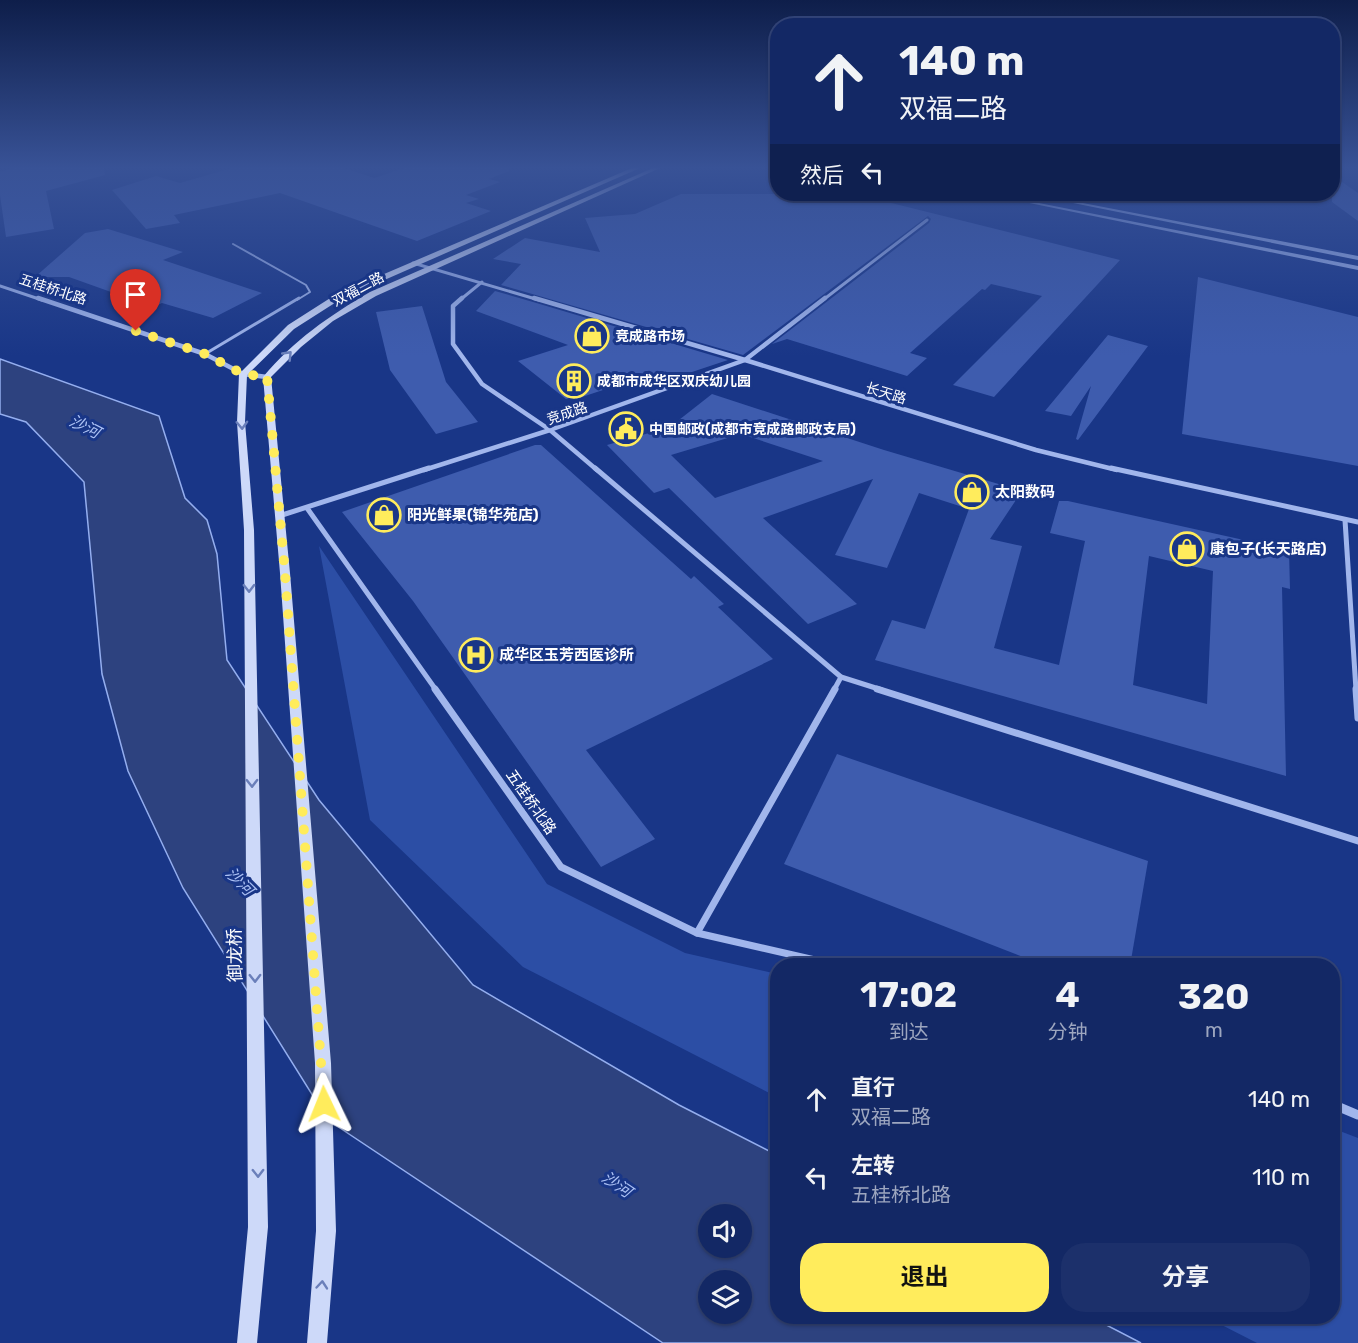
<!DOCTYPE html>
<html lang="zh">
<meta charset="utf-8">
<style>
:root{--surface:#132865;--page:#1c306b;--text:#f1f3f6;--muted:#9da6bf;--line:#324479;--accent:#ffec5c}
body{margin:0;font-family:Rubik,"Noto Sans SC",sans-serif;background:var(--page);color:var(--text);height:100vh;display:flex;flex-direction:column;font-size:22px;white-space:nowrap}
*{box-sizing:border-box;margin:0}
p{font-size:20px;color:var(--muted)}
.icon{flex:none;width:33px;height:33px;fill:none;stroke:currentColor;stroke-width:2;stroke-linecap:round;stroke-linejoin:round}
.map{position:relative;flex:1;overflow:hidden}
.sheet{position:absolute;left:770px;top:958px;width:570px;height:366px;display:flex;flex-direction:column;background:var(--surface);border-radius:24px;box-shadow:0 2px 4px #0004,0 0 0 2px var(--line)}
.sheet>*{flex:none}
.top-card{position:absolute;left:770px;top:18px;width:570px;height:183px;border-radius:24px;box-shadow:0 2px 4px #0004,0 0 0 2px var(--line);background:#132865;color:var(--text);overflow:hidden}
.fabs{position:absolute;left:698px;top:1204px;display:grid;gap:12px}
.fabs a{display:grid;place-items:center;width:54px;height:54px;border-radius:50%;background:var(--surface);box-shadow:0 2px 4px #0004,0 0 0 2px var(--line);font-size:30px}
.pin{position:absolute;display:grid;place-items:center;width:51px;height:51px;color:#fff;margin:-62px -26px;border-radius:50% 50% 50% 0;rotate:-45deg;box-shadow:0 0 6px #0007}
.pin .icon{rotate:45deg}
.me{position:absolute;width:66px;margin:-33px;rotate:358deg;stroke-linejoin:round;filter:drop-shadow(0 0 4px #0008)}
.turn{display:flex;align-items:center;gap:21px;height:126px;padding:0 30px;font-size:27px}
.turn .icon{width:78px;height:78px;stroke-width:2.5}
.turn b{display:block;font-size:42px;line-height:51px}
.then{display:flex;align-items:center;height:57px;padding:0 30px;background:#0003;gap:12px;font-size:22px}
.eta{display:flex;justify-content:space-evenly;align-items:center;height:102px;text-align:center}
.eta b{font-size:36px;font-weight:700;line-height:42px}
.button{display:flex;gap:12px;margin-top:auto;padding:12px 30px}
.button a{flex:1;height:69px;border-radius:24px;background:var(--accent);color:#111;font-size:24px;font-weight:700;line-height:69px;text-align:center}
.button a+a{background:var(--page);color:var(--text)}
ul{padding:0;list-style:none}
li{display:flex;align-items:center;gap:18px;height:78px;padding:0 30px}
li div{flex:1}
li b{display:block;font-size:22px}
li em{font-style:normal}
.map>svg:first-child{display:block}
.green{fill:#2c4ea5}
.water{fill:#2d427f;stroke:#94aeef;stroke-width:1.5;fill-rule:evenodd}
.building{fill:#3e5cae;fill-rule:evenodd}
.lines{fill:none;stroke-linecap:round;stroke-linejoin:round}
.service-far1{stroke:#a1b6ec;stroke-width:2}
.service{stroke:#a1b6ec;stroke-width:3}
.minor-far4{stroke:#a1b6ec;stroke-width:3}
.minor-far3{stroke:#a1b6ec;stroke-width:4.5}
.minor-far2{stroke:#a1b6ec;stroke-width:5}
.minor-far1{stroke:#a1b6ec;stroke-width:7}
.minor{stroke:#a1b6ec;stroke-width:9}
.tertiary{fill:#a1b6ec;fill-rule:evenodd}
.secondary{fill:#cdd9f9;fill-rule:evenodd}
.oneway{stroke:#6a7fba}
.route{stroke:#ffec5c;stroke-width:10;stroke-dasharray:0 18}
.labels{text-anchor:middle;stroke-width:6;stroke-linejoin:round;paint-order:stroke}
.far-street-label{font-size:14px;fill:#fff;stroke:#193687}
.far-poi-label{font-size:14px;font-weight:bold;fill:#fff;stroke:#193687;text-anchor:start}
.poi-label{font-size:15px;font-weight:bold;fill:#fff;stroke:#193687;text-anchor:start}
.street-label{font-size:15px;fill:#fff;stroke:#193687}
.water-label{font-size:16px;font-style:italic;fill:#acc1f4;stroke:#193687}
.near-street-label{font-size:18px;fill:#fff;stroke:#193687}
</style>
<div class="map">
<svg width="1358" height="1343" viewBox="0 0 1358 1343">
<rect width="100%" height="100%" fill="#193687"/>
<g class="green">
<path d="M 319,546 L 547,884 L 685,953 L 777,974 L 777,1097 L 523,967 L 370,820 Z"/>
<path d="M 1332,1128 L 1358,1138 L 1358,1343 L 1257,1343 L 1206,1317 L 1332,1317 Z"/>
</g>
<path class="water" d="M 0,359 L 159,416 L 185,498 L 207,520 L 217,554 L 227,660 L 319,800 L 473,985 L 679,1105 L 777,1155 L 777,1317 L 1091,1317 L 1141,1343 L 663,1343 L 328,1120 L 183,888 L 128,771 L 102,674 L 84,482 L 26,422 L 0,414 ZM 708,1215 L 741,1215 L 741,1248 L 708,1248 ZM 708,1281 L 741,1281 L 741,1314 L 708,1314 Z"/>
<g class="building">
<path d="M 14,168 L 104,168 L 105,175 L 46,191 L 54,229 L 6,237 L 0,195 L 0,172 Z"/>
<path d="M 232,168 L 344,168 L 374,178 L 404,168 L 508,168 L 509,171 L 489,179 L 500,182 L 466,195 L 479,199 L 466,203 L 491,211 L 417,241 L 280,193 L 174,215 L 180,223 L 146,229 L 112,190 L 156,176 L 180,183 Z"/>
<path d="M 1332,175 L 1358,193 L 1358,221 L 1332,202 Z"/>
<path d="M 681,194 L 855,194 L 1120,260 L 994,397 L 953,385 L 1042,296 L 991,284 L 985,290 L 982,289 L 910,353 L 927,358 L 907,376 L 787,339 L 772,344 L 929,223 L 931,219 L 928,216 L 743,355 L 501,285 L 521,264 L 493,259 L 525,238 L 600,252 L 585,218 L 635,214 Z"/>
<path d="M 108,229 L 183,252 L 163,260 L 262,293 L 213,318 L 162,303 L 153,307 L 69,277 L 35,277 L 85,233 Z"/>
<path d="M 1198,277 L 1358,317 L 1358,466 L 1182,434 Z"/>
<path d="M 495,291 L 533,302 L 728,360 L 665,381 L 648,375 L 576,399 L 575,396 L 566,399 L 518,361 L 568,345 L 476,311 Z"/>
<path d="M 422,306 L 446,382 L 478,422 L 436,434 L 390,370 L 376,312 Z"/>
<path d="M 1108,335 L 1148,346 L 1078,440 L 1076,439 L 1091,386 L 1071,416 L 1045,411 Z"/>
<path d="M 712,394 L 884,450 L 1022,491 L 990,539 L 1022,546 L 994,648 L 1059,665 L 1085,541 L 1050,533 L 1059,501 L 1068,501 L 1289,550 L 1290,589 L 1282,587 L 1286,776 L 875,660 L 892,620 L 925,629 L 969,509 L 919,493 L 887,568 L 835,555 L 873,479 L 763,518 L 857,604 L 808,624 L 669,488 L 654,493 L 607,445 L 670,427 ZM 741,434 L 823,461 L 715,498 L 671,455 ZM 1149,556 L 1213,571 L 1207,704 L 1133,685 Z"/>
<path d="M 535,445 L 541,445 L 691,579 L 694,576 L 724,604 L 718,607 L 773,659 L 586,750 L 655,839 L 601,867 L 413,601 L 342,512 Z"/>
<path d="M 837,754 L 1148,861 L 1130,966 L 1046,966 L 784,864 Z"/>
</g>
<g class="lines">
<path class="service-far1" d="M 233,244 L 306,285 L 310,292 L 297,300"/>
<path class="service" d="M 205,354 L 299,298"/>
<g class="minor-far4">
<path d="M 413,263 L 539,300"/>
<path d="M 0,286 L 42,300"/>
<path d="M 460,300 L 482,282"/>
<path d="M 823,300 L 927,220"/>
</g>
<g class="minor-far3">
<path d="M 38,298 L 205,354 L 243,374 L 267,377"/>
<path d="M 462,298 L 453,306 L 453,344 L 482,384 L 550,430 L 597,470"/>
<path d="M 534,298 L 745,360 L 1036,450 L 1117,470"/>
<path d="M 424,470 L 550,430 L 745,360 L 825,298"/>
</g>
<g class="minor-far2">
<path d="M 595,468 L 841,677 L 882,690"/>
<path d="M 1111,468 L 1358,522"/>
<path d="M 307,508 L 436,690"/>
<path d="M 279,516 L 429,468"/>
<path d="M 1345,520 L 1356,690"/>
<path d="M 834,690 L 841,677"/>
</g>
<g class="minor-far1">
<path d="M 435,689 L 561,867 L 697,933 L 841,966"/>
<path d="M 877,689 L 1358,841"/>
<path d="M 1356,689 L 1358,718"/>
<path d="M 697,933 L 835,689"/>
</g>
<path class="minor" d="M 1332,1104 L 1358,1115"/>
<g class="tertiary">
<path d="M 985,194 L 993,194 L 1358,266 L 1358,270 Z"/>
<path d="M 1028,194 L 1036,194 L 1358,256 L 1358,260 Z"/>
</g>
<g class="secondary">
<path d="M 632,168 L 640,168 L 341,299 L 294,329 L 247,375 L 245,422 L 254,530 L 268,1227 L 257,1343 L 237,1343 L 248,1227 L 244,530 L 237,422 L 239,374 L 288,325 L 335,295 Z"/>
<path d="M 653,168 L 660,168 L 376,296 L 333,321 L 301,347 L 271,377 L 290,573 L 331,1063 L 336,1231 L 327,1343 L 307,1343 L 316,1231 L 315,1063 L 280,573 L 263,377 C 294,340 329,316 370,292 Z"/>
</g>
</g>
<defs><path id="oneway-chevron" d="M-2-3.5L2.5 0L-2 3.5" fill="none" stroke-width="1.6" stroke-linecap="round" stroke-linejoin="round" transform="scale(1.5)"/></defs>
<g class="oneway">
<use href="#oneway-chevron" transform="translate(288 355) rotate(-46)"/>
<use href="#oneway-chevron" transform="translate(242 425) rotate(88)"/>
<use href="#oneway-chevron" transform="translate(249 588) rotate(89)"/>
<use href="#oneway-chevron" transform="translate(252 783) rotate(89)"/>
<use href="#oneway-chevron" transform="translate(255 978) rotate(89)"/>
<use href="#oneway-chevron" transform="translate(258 1173) rotate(89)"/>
<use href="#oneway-chevron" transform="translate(322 1285) rotate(-85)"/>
</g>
<linearGradient id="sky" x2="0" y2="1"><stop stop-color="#0e1e4a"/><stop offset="0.47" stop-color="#385296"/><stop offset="1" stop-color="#385296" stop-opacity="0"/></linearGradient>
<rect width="1358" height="356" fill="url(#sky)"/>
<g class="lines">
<path class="route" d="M 136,331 L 205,354 L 243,374 L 267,377 L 285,573 L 324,1104"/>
</g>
<defs>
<symbol id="shop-ring" viewBox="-11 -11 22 22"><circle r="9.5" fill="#193687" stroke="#ffec5c" stroke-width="1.5"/><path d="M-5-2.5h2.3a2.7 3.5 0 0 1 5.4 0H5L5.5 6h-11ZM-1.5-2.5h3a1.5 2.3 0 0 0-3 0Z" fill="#ffec5c"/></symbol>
<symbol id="building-ring" viewBox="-11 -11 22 22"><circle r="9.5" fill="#193687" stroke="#ffec5c" stroke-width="1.5"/><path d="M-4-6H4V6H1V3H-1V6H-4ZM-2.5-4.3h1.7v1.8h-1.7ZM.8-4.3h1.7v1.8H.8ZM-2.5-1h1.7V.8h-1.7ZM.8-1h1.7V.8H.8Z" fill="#ffec5c"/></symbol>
<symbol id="civic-ring" viewBox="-11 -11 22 22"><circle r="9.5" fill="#193687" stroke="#ffec5c" stroke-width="1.5"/><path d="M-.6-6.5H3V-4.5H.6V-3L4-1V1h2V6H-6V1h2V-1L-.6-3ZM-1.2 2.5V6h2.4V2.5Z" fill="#ffec5c"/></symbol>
<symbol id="hospital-ring" viewBox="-11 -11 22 22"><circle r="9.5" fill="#193687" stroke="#ffec5c" stroke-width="1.5"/><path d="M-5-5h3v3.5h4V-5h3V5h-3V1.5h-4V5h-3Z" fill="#ffec5c"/></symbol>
</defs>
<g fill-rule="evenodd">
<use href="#shop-ring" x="573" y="317" width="38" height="38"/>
<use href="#building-ring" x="555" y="362" width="38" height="38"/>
<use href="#civic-ring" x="607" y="410" width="38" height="38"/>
<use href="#shop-ring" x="953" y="473" width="38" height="38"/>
<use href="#shop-ring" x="365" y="496" width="38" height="38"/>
<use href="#shop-ring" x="1168" y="530" width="38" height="38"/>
<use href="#hospital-ring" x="457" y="636" width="38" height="38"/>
</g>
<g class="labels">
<g class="far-street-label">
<text transform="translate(53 289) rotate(18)" y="5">五桂桥北路</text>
<text transform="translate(358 289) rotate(-28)" y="5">双福二路</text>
<text transform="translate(886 393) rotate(17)" y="5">长天路</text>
<text transform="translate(567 413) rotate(-19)" y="5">竞成路</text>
</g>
<g class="far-poi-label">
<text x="615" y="341">竞成路市场</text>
<text x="597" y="386">成都市成华区双庆幼儿园</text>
<text x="649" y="434">中国邮政(成都市竞成路邮政支局)</text>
</g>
<g class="poi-label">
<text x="995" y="497">太阳数码</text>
<text x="407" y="520">阳光鲜果(锦华苑店)</text>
<text x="1210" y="554">康包子(长天路店)</text>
<text x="499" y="660">成华区玉芳西医诊所</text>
</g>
<g class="street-label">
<text transform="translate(531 802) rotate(55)" y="5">五桂桥北路</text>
</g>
<g class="water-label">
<text transform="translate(85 426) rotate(26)" y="6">沙河</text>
<text transform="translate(240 881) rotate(45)" y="6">沙河</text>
<text transform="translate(617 1184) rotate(34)" y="6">沙河</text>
</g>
<g class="near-street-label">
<text transform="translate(235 955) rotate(-91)" y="6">御龙桥</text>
</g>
</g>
</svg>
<div class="fabs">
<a><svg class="icon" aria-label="sound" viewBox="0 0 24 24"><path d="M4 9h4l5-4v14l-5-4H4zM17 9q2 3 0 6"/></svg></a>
<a><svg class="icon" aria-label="layers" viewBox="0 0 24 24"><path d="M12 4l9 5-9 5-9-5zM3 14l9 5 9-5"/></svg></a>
</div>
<div class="pin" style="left:136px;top:331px;background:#d93025"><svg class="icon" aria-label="arrive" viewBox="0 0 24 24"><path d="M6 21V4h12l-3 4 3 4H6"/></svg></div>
<svg class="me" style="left:324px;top:1104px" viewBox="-20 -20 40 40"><path d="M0-17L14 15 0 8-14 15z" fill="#ffec5c" stroke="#fff" stroke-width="4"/></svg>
<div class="top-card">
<div class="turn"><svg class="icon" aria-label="ahead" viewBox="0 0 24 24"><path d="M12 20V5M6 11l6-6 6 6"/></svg><div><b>140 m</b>双福二路</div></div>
<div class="then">然后<svg class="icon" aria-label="left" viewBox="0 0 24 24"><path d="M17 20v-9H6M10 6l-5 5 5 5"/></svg></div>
</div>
<section class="sheet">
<div class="eta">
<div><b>17:02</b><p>到达</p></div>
<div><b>4</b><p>分钟</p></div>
<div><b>320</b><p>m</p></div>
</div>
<ul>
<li><svg class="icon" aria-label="ahead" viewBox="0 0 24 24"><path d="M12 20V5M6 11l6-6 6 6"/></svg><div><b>直行</b><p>双福二路</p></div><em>140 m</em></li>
<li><svg class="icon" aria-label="left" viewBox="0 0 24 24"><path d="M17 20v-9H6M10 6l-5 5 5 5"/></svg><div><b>左转</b><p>五桂桥北路</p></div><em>110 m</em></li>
</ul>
<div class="button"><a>退出</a><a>分享</a></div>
</section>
</div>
